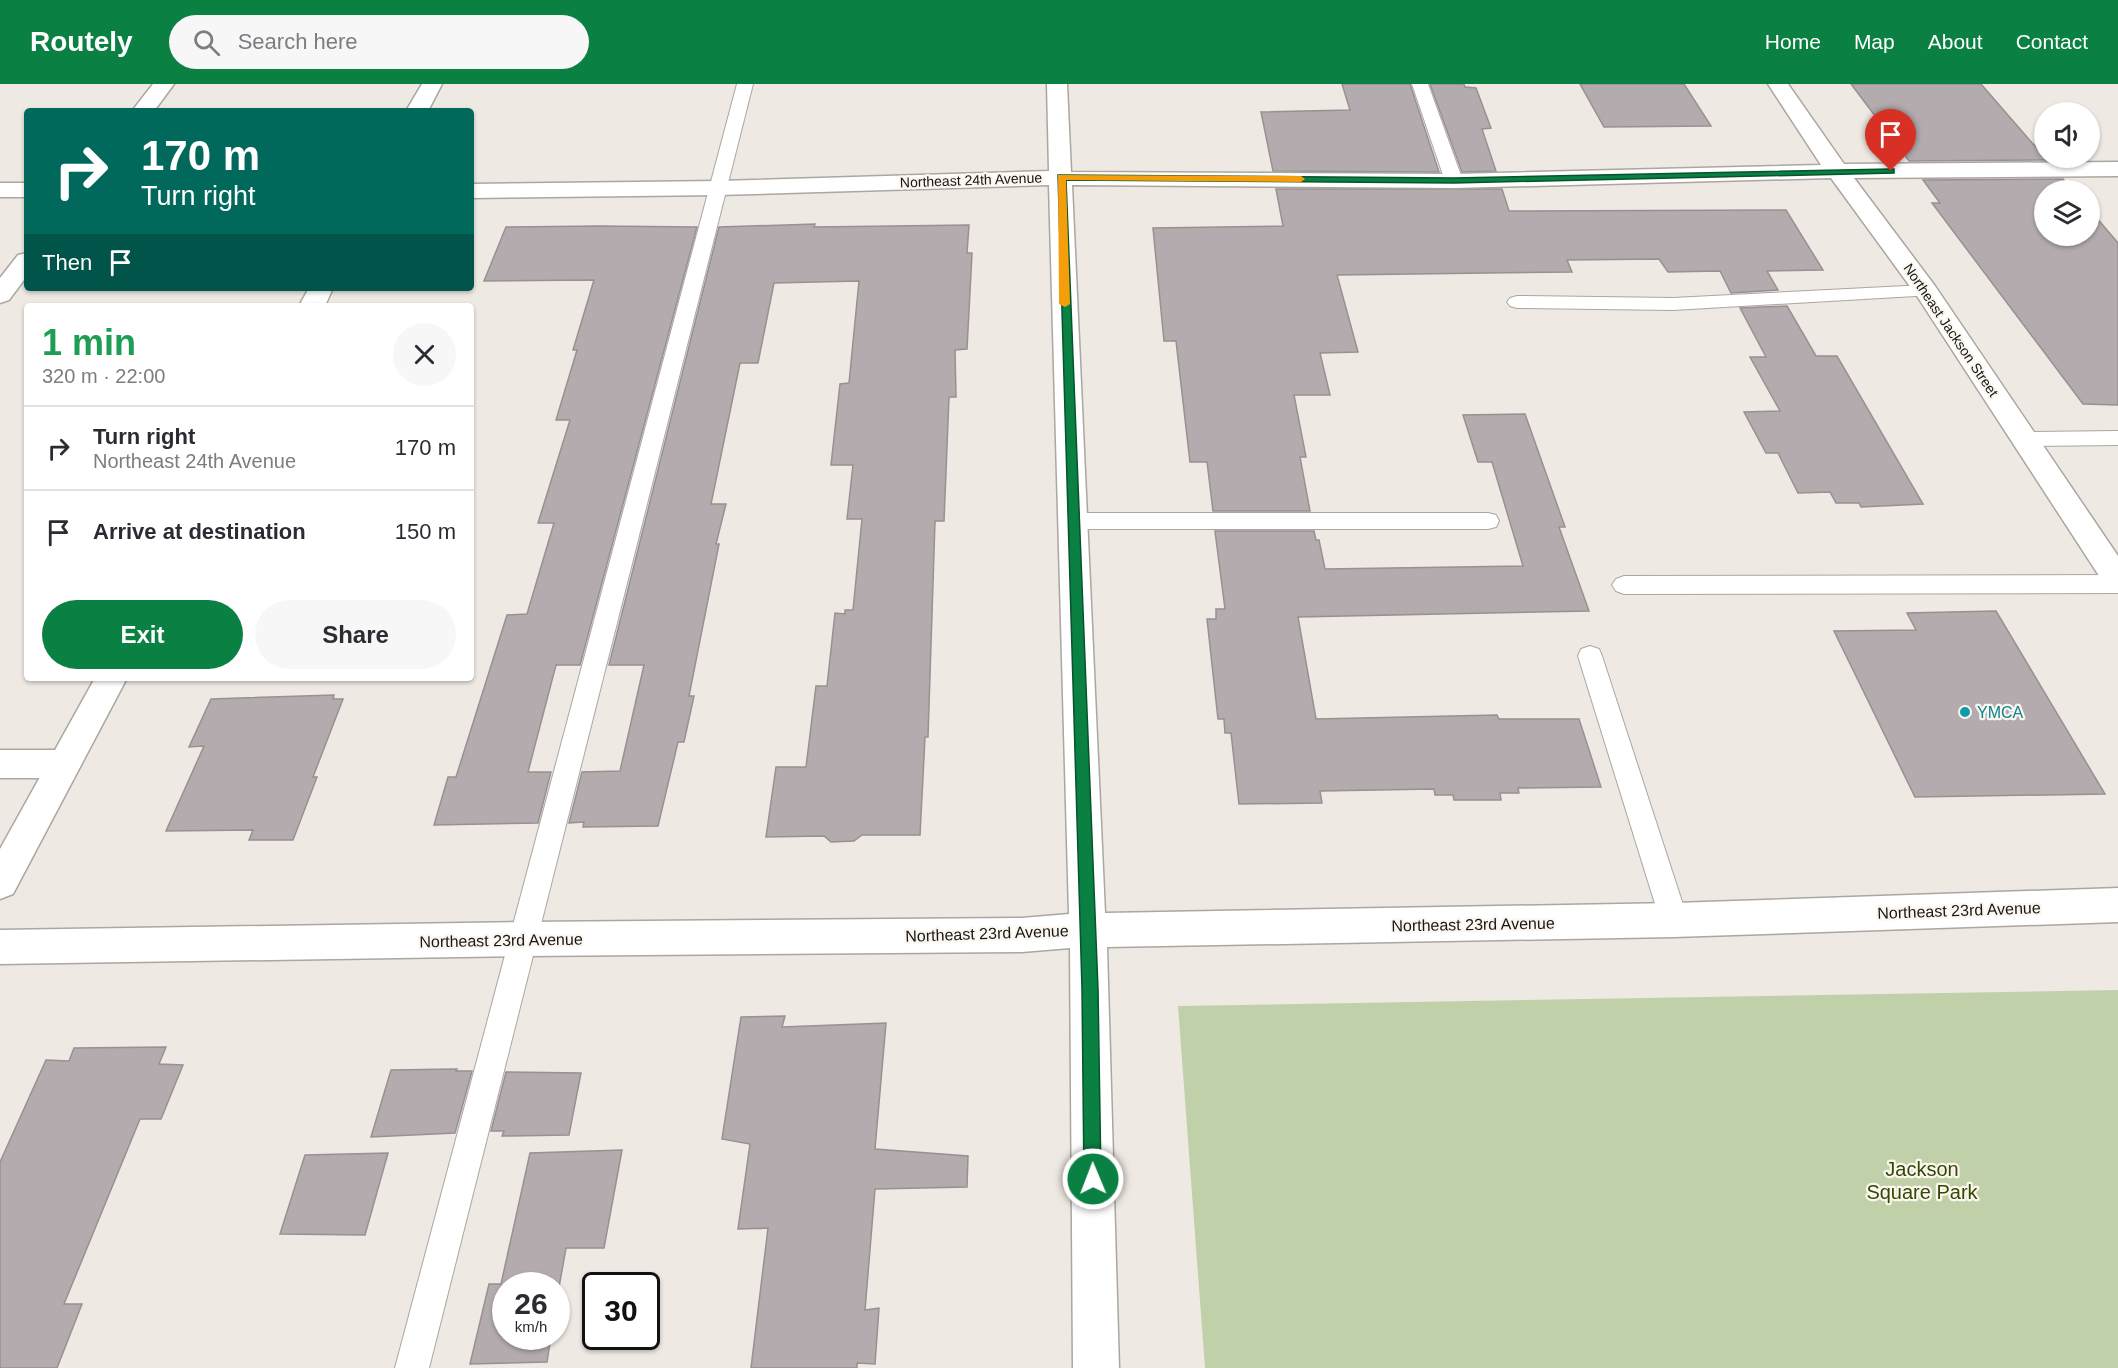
<!DOCTYPE html>
<meta charset="utf-8">
<style>
:root{--surface:#fff;--page:#f7f7f7;--text:#2b2b33;--muted:#7c7c81;--line:#e1e1e2;--accent:#0b8043}
body{margin:0;font-family:Helvetica,sans-serif;background:var(--page);color:var(--text);height:100vh;display:flex;flex-direction:column;font-size:22px;white-space:nowrap}
*{box-sizing:border-box;margin:0}
p{font-size:20px;color:var(--muted)}
.icon{flex:none;width:33px;height:33px;fill:none;stroke:currentColor;stroke-width:2;stroke-linecap:round;stroke-linejoin:round}
.map{position:relative;flex:1;overflow:hidden}
.panel{position:absolute;left:24px;top:219px;width:450px;height:378px;display:flex;flex-direction:column;background:var(--surface);border-radius:6px;box-shadow:0 2px 4px #0004}
.panel>*{flex:none}
.banner{position:absolute;left:24px;top:24px;width:450px;height:183px;border-radius:6px;box-shadow:0 2px 4px #0004;background:#00695c;color:#fff;overflow:hidden}
.fabs{position:absolute;left:2034px;top:18px;display:grid;gap:12px}
.fabs a{display:grid;place-items:center;width:66px;height:66px;border-radius:50%;background:var(--surface);box-shadow:0 2px 4px #0004;font-size:30px}
.speed{position:absolute;left:492px;top:1188px;display:flex;gap:12px;font-size:30px;font-weight:700;text-align:center}
.speed>*{display:grid;place-content:center;width:78px;height:78px;border-radius:50%;background:var(--surface);box-shadow:0 2px 4px #0004;line-height:1}
.speed small{font-size:15px;font-weight:400}
.speed .limit{border:3px solid #111;border-radius:9px;background:#fff;color:#111}
.pin{position:absolute;display:grid;place-items:center;width:51px;height:51px;color:#fff;margin:-62px -26px;border-radius:50% 50% 50% 0;rotate:-45deg;box-shadow:0 0 6px #0007}
.pin .icon{rotate:45deg}
.me{position:absolute;width:66px;margin:-33px;rotate:359deg;stroke-linejoin:round;filter:drop-shadow(0 0 4px #0008)}
.turn{display:flex;align-items:center;gap:21px;height:126px;padding:0 18px;font-size:27px}
.turn .icon{width:78px;height:78px;stroke-width:2.5}
.turn b{display:block;font-size:42px;line-height:51px}
.then{display:flex;align-items:center;height:57px;padding:0 18px;background:#0003;gap:12px;font-size:22px}
.round{display:grid;place-items:center;flex:none;width:63px;height:63px;border-radius:32px;background:var(--page)}
.headline{display:flex;align-items:center;justify-content:space-between;height:102px;padding:0 18px}
h1{font-size:36px;font-weight:600;line-height:45px;color:#1e9e55}
.button{display:flex;gap:12px;margin-top:auto;padding:12px 18px}
.button a{flex:1;height:69px;border-radius:36px;background:var(--accent);color:#fff;font-size:24px;font-weight:600;line-height:69px;text-align:center}
.button a+a{background:var(--page);color:var(--text)}
ul{padding:0;list-style:none}
li{display:flex;align-items:center;gap:18px;height:84px;padding:0 18px;border-top:2px solid var(--line)}
li div{flex:1}
li b{display:block;font-size:22px}
li em{font-style:normal}
header{display:flex;align-items:center;gap:36px;box-sizing:border-box;height:84px;padding:0 30px;background:var(--accent);color:#fff}
header strong{font-size:28px}
nav{display:flex;gap:33px;margin-inline-start:auto;font-size:21px}
.search{width:420px;height:54px;background:var(--page);display:flex;align-items:center;gap:15px;box-sizing:border-box;padding:0 21px;border-radius:33px;color:var(--muted);font-size:22px}
.map>svg:first-child{display:block}
.green{fill:#c0d1aa}
.building{fill:#b3abae;stroke:#989093;stroke-width:1.5}
.lines{fill:none;stroke-linecap:round;stroke-linejoin:round}
.service-casing{stroke:#aba6a0;stroke-width:2}
.minor-casing{stroke:#aba6a0;stroke-width:3}
.tertiary-casing{stroke:#aba6a0;stroke-width:3}
.service{fill:#fff;fill-rule:evenodd}
.minor{fill:#fff;fill-rule:evenodd}
.tertiary{fill:#fff;fill-rule:evenodd}
.route{fill:#0b8043;stroke:#07532c;stroke-width:1.5}
.slow{fill:#f59e0b}
.culture-dot{fill:#0f9aa8;stroke:#fbf6f0;stroke-width:2}
.labels{text-anchor:middle;stroke-width:4.5;stroke-linejoin:round;paint-order:stroke}
.far-street-label{font-size:14px;fill:#181714;stroke:#fbf6f0}
.culture-label{font-size:16px;fill:#0d838f;stroke:#fbf6f0;text-anchor:start}
.street-label{font-size:16px;fill:#181714;stroke:#fbf6f0}
.near-park-label{font-size:20px;fill:#324900;stroke:#fbf6f0}
</style>
<header>
<strong>Routely</strong>
<div class="search"><svg class="icon" aria-label="search" viewBox="0 0 24 24"><circle cx="10" cy="10" r="6"/><path d="M15 15l6 6"/></svg>Search here</div>
<nav><a>Home</a><a>Map</a><a>About</a><a>Contact</a></nav>
</header>
<div class="map">
<svg width="2118" height="1284" viewBox="0 0 2118 1284">
<rect width="100%" height="100%" fill="#eee9e2"/>
<path class="green" d="M 2118,906 L 2118,1284 L 1205,1284 L 1178,922 Z"/>
<g class="building">
<path d="M 1342,0 L 1410,0 L 1439,88 L 1273,87 L 1261,28 L 1350,26 Z"/>
<path d="M 1430,0 L 1464,0 L 1465,3 L 1476,4 L 1491,44 L 1482,45 L 1496,87 L 1462,88 Z"/>
<path d="M 1580,0 L 1684,0 L 1711,42 L 1604,43 Z"/>
<path d="M 1851,0 L 1981,0 L 2047,76 L 1909,77 Z"/>
<path d="M 2063,95 L 2073,106 L 2044,106 L 2044,152 L 2090,152 L 2090,126 L 2118,159 L 2118,321 L 2083,320 L 1932,119 L 1940,119 L 1923,96 Z"/>
<path d="M 1276,105 L 1502,105 L 1509,127 L 1786,126 L 1823,186 L 1767,187 L 1778,206 L 1731,209 L 1720,187 L 1668,188 L 1659,175 L 1567,176 L 1572,188 L 1337,191 L 1358,268 L 1320,269 L 1330,311 L 1294,311 L 1306,373 L 1300,373 L 1310,427 L 1213,427 L 1207,378 L 1190,378 L 1176,257 L 1164,257 L 1153,144 L 1283,142 Z"/>
<path d="M 815,140 L 814,143 L 969,141 L 967,169 L 972,169 L 967,265 L 955,266 L 956,313 L 949,313 L 944,437 L 935,437 L 928,653 L 925,653 L 920,751 L 862,751 L 854,757 L 831,758 L 824,752 L 766,753 L 776,683 L 806,683 L 816,602 L 827,602 L 835,529 L 845,530 L 845,526 L 853,526 L 862,435 L 847,435 L 853,381 L 831,381 L 840,300 L 849,299 L 859,197 L 774,199 L 758,279 L 740,279 L 711,420 L 726,420 L 716,460 L 719,460 L 689,612 L 694,612 L 684,658 L 678,658 L 658,742 L 583,743 L 584,738 L 569,739 L 582,688 L 620,687 L 644,581 L 609,581 L 719,143 Z"/>
<path d="M 599,142 L 697,143 L 580,581 L 556,581 L 528,688 L 551,688 L 538,739 L 434,741 L 448,693 L 456,693 L 507,531 L 527,530 L 554,439 L 538,439 L 570,336 L 556,336 L 577,266 L 573,266 L 594,196 L 484,197 L 506,143 Z"/>
<path d="M 1787,222 L 1816,272 L 1837,272 L 1923,420 L 1861,423 L 1859,419 L 1836,419 L 1830,408 L 1798,409 L 1778,369 L 1766,369 L 1744,328 L 1780,327 L 1750,273 L 1766,273 L 1740,224 Z"/>
<path d="M 1525,330 L 1565,443 L 1559,443 L 1589,527 L 1298,533 L 1316,635 L 1497,631 L 1499,635 L 1579,635 L 1601,703 L 1518,704 L 1519,709 L 1500,709 L 1501,716 L 1454,716 L 1453,711 L 1435,711 L 1434,705 L 1320,707 L 1322,719 L 1239,720 L 1231,649 L 1225,649 L 1224,635 L 1218,635 L 1207,535 L 1216,535 L 1216,525 L 1225,525 L 1215,447 L 1314,447 L 1316,456 L 1319,456 L 1325,485 L 1523,482 L 1492,378 L 1478,378 L 1463,331 Z"/>
<path d="M 1996,527 L 2105,710 L 1915,713 L 1834,547 L 1916,546 L 1907,529 Z"/>
<path d="M 334,611 L 333,615 L 343,615 L 313,693 L 317,693 L 293,756 L 249,756 L 253,746 L 166,747 L 204,662 L 189,663 L 211,615 Z"/>
<path d="M 785,932 L 782,943 L 886,939 L 875,1065 L 968,1072 L 967,1103 L 875,1105 L 865,1226 L 879,1224 L 875,1280 L 857,1279 L 857,1284 L 751,1284 L 768,1144 L 738,1145 L 750,1060 L 722,1055 L 741,933 Z"/>
<path d="M 166,963 L 159,980 L 183,981 L 161,1035 L 140,1035 L 64,1220 L 82,1220 L 57,1284 L 0,1284 L 0,1078 L 46,976 L 69,977 L 74,964 Z"/>
<path d="M 457,985 L 456,987 L 472,987 L 455,1049 L 371,1053 L 391,986 Z"/>
<path d="M 506,988 L 581,989 L 569,1051 L 502,1052 L 504,1047 L 491,1047 Z"/>
<path d="M 622,1066 L 604,1164 L 566,1164 L 556,1220 L 556,1202 L 506,1202 L 506,1252 L 551,1252 L 547,1278 L 470,1280 L 489,1200 L 501,1200 L 530,1069 Z"/>
<path d="M 388,1069 L 365,1151 L 280,1150 L 305,1071 Z"/>
</g>
<g class="lines">
<defs>
<g id="service">
<path d="M 737,0 L 753,0 L 429,1284 L 395,1284 Z"/>
<path d="M 1412,0 L 1428,0 L 1463,97 L 1460,101 L 1448,101 L 1445,97 Z"/>
<path d="M 1926,201 L 1933,203 L 1936,207 L 1933,211 L 1673,226 L 1517,224 L 1510,222 L 1507,218 L 1510,214 L 1517,212 L 1673,214 Z"/>
<path d="M 2118,347 L 2118,361 L 2025,362 L 2017,360 L 2014,355 L 2017,350 L 2025,348 Z"/>
<path d="M 1073,429 L 1488,429 L 1496,431 L 1499,437 L 1496,443 L 1488,445 L 1073,445 L 1065,443 L 1062,437 L 1065,431 Z"/>
<path d="M 2118,491 L 2118,509 L 1624,510 L 1616,507 L 1612,501 L 1616,495 L 1624,492 Z"/>
<path d="M 1590,562 L 1599,565 L 1602,572 L 1688,836 L 1684,845 L 1674,849 L 1664,845 L 1660,836 L 1578,572 L 1581,565 Z"/>
</g>
<g id="minor">
<path d="M 153,0 L 174,0 L 154,27 L 132,27 Z"/>
<path d="M 1047,0 L 1067,0 L 1071,88 L 1454,90 L 1821,81 L 1768,0 L 1788,0 L 1844,80 L 2118,78 L 2118,92 L 1854,94 L 1935,202 L 2118,472 L 2118,507 L 2107,504 L 1917,212 L 1831,94 L 1454,104 L 1072,101 L 1105,829 L 1674,819 L 2118,804 L 2118,838 L 1674,853 L 1107,863 L 1119,1284 L 1073,1284 L 1070,864 L 1022,868 L 525,872 L 0,880 L 0,846 L 525,838 L 1022,834 L 1069,830 L 1049,101 L 719,111 L 471,114 L 471,100 L 719,97 L 1049,87 Z"/>
<rect x="0" y="99" width="27" height="14"/>
<path d="M 27,169 L 27,192 L 9,216 L 0,219 L 0,194 L 18,171 Z"/>
<path d="M 0,666 L 64,666 L 76,670 L 81,680 L 76,690 L 64,694 L 0,694 Z"/>
</g>
<g id="tertiary">
<path d="M 422,0 L 442,0 L 428,27 L 406,27 Z"/>
<path d="M 309,204 L 333,204 L 325,222 L 299,222 Z"/>
<path d="M 95,594 L 127,594 L 13,810 L 0,815 L 0,765 Z"/>
</g>
</defs>
<use href="#service" class="service-casing"/>
<use href="#minor" class="minor-casing"/>
<use href="#tertiary" class="tertiary-casing"/>
<use href="#service" class="service"/>
<use href="#minor" class="minor"/>
<use href="#tertiary" class="tertiary"/>
</g>
<path class="route" d="M 1891,85 L 1894,85 L 1894,89 L 1454,99 L 1066,96 L 1098,905 L 1101,1095 L 1099,1101 L 1093,1103 L 1087,1101 L 1084,1095 L 1082,905 L 1058,91 L 1454,94 Z"/>
<path class="slow" d="M 1058,91 L 1301,92 L 1305,95 L 1301,98 L 1066,96 L 1070,220 L 1065,223 L 1059,220 Z"/>
<circle class="culture-dot" cx="1965" cy="628" r="6"/>
<g class="labels">
<g class="far-street-label">
<text transform="translate(971 96) rotate(-2)" y="5">Northeast 24th Avenue</text>
<text transform="translate(1951 246) rotate(56)" y="5">Northeast Jackson Street</text>
</g>
<g class="culture-label">
<text x="1977" y="634">YMCA</text>
</g>
<g class="street-label">
<text transform="translate(1959 826) rotate(-2)" y="6">Northeast 23rd Avenue</text>
<text transform="translate(1473 840) rotate(-1)" y="6">Northeast 23rd Avenue</text>
<text transform="translate(987 849) rotate(-2)" y="6">Northeast 23rd Avenue</text>
<text transform="translate(501 856) rotate(-1)" y="6">Northeast 23rd Avenue</text>
</g>
<g class="near-park-label">
<text x="1922" y="1092">Jackson<tspan x="1922" dy="23">Square Park</tspan></text>
</g>
</g>
</svg>
<div class="fabs">
<a><svg class="icon" aria-label="sound" viewBox="0 0 24 24"><path d="M4 9h4l5-4v14l-5-4H4zM17 9q2 3 0 6"/></svg></a>
<a><svg class="icon" aria-label="layers" viewBox="0 0 24 24"><path d="M12 4l9 5-9 5-9-5zM3 14l9 5 9-5"/></svg></a>
</div>
<div class="speed"><div>26<small>km/h</small></div><div class="limit">30</div></div>
<div class="pin" style="left:1891px;top:87px;background:#d93025"><svg class="icon" aria-label="arrive" viewBox="0 0 24 24"><path d="M6 21V4h12l-3 4 3 4H6"/></svg></div>
<svg class="me" style="left:1093px;top:1095px" viewBox="-20 -20 40 40"><circle r="17" fill="#0b8043" stroke="#fff" stroke-width="3"/><path d="M0-11L8 9 0 5-8 9z" fill="#fff"/></svg>
<div class="banner">
<div class="turn"><svg class="icon" aria-label="right" viewBox="0 0 24 24"><path d="M7 20v-9h11M14 6l5 5-5 5"/></svg><div><b>170 m</b>Turn right</div></div>
<div class="then">Then<svg class="icon" aria-label="arrive" viewBox="0 0 24 24"><path d="M6 21V4h12l-3 4 3 4H6"/></svg></div>
</div>
<section class="panel">
<div class="headline"><div><h1>1 min</h1><p>320 m · 22:00</p></div><a class="round"><svg class="icon" aria-label="close" viewBox="0 0 24 24"><path d="M6 6l12 12M18 6L6 18"/></svg></a></div>
<ul>
<li><svg class="icon" aria-label="right" viewBox="0 0 24 24"><path d="M7 20v-9h11M14 6l5 5-5 5"/></svg><div><b>Turn right</b><p>Northeast 24th Avenue</p></div><em>170 m</em></li>
<li><svg class="icon" aria-label="arrive" viewBox="0 0 24 24"><path d="M6 21V4h12l-3 4 3 4H6"/></svg><div><b>Arrive at destination</b></div><em>150 m</em></li>
</ul>
<div class="button"><a>Exit</a><a>Share</a></div>
</section>
</div>
